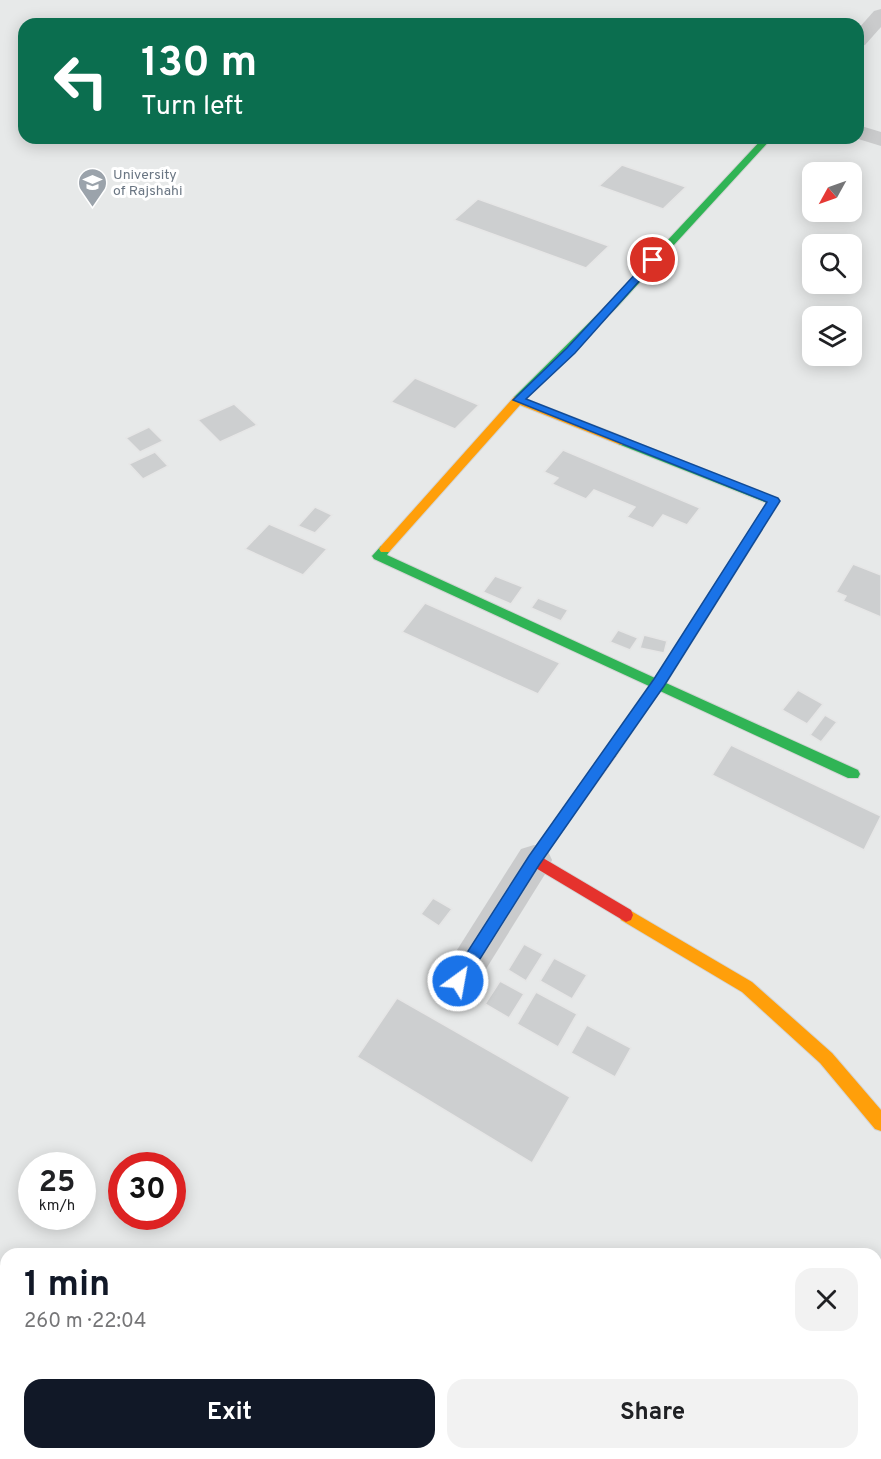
<!DOCTYPE html>
<meta charset="utf-8">
<style>
:root{--surface:#fff;--page:#f2f2f2;--text:#202124;--muted:#757577;--accent:#111827}
body{margin:0;font-family:Overpass,sans-serif;background:var(--page);color:var(--text);height:100vh;display:flex;flex-direction:column;font-size:22px;white-space:nowrap}
*{box-sizing:border-box;margin:0}
p{font-size:20px;color:var(--muted)}
.icon{flex:none;width:33px;height:33px;fill:none;stroke:currentColor;stroke-width:2;stroke-linecap:round;stroke-linejoin:round}
.map{position:relative;flex:1;overflow:hidden}
.sheet{position:absolute;left:0px;top:1248px;width:882px;height:212px;display:flex;flex-direction:column;background:var(--surface);border-radius:18px 18px 0 0;box-shadow:0 3px 15px #0003}
.sheet>*{flex:none}
.hud{position:absolute;left:18px;top:18px;width:846px;height:126px;border-radius:18px;box-shadow:0 3px 15px #0003;background:#0b6e4f;color:#fff;overflow:hidden}
.needle{width:39px;rotate:230deg}
.fabs{position:absolute;left:802px;top:162px;display:grid;gap:12px}
.fabs a{display:grid;place-items:center;width:60px;height:60px;border-radius:12px;background:var(--surface);box-shadow:0 3px 15px #0003;font-size:30px}
.speed{position:absolute;left:18px;top:1152px;display:flex;gap:12px;font-size:30px;font-weight:700;text-align:center}
.speed>*{display:grid;place-content:center;width:78px;height:78px;border-radius:50%;background:var(--surface);box-shadow:0 3px 15px #0003;line-height:1}
.speed small{font-size:15px;font-weight:400}
.speed .limit{border:9px solid #d22;background:#fff;color:#111}
.pin{position:absolute;display:grid;place-items:center;width:51px;height:51px;color:#fff;margin:-26px;border:3px solid #fff;border-radius:50%;box-shadow:0 2px 6px #0007}
.me{position:absolute;width:66px;margin:-33px;rotate:32deg;stroke-linejoin:round;filter:drop-shadow(0 0 4px #0008)}
.turn{display:flex;align-items:center;gap:21px;height:126px;padding:0 24px;font-size:27px}
.turn .icon{width:78px;height:78px;stroke-width:2.5}
.turn b{display:block;font-size:42px;line-height:51px}
.round{display:grid;place-items:center;flex:none;width:63px;height:63px;border-radius:18px;background:var(--page)}
.headline{display:flex;align-items:center;justify-content:space-between;height:102px;padding:0 24px}
h1{font-size:36px;font-weight:700;line-height:45px;color:var(--accent)}
.button{display:flex;gap:12px;margin-top:auto;padding:12px 24px}
.button a{flex:1;height:69px;border-radius:18px;background:var(--accent);color:#fff;font-size:24px;font-weight:700;line-height:69px;text-align:center}
.button a+a{background:var(--page);color:var(--text)}
.map>svg:first-child{display:block}
.built{fill:#e7e9e9;fill-rule:evenodd}
.building{fill:#cdcfd0;stroke:#e6e6e6;stroke-width:1.5}
.lines{fill:none;stroke-linecap:round;stroke-linejoin:round}
.fast-casing{stroke:#d3d4d4;stroke-width:2}
.slow-casing{stroke:#d3d4d4;stroke-width:2}
.jam-casing{stroke:#d3d4d4;stroke-width:2}
.street{fill:#cacbcc;fill-rule:evenodd}
.fast{fill:#30b455;fill-rule:evenodd}
.slow{fill:#ff9f0a;fill-rule:evenodd}
.jam{fill:#e5322d;fill-rule:evenodd}
.route{fill:#1a73e8;stroke:#114b97;stroke-width:1.5}
.labels{text-anchor:middle;stroke-width:6;stroke-linejoin:round;paint-order:stroke}
.far-poi-label{font-size:14px;fill:#6a7683;stroke:#fff;text-anchor:start}
</style>
<div class="map">
<svg width="881" height="1459" viewBox="0 0 881 1459">
<rect width="100%" height="100%" fill="#f7f7f6"/>
<path class="built" d="M 0,0 L 881,0 L 881,1459 L 0,1459 ZM 24,24 L 858,24 L 858,138 L 24,138 ZM 813,172 L 852,172 L 852,212 L 813,212 ZM 813,244 L 852,244 L 852,284 L 813,284 ZM 813,316 L 852,316 L 852,356 L 813,356 ZM 32,1166 L 82,1166 L 82,1216 L 32,1216 ZM 122,1166 L 172,1166 L 172,1216 L 122,1216 ZM 6,1254 L 876,1254 L 876,1454 L 6,1454 Z"/>
<g class="building">
<path d="M 622,165 L 686,187 L 663,209 L 599,186 Z"/>
<path d="M 478,199 L 609,246 L 586,268 L 454,220 Z"/>
<path d="M 415,378 L 479,405 L 455,429 L 391,402 Z"/>
<path d="M 234,404 L 257,425 L 220,442 L 198,420 Z"/>
<path d="M 149,427 L 163,441 L 140,452 L 126,438 Z"/>
<path d="M 563,450 L 700,508 L 687,525 L 663,515 L 653,528 L 627,517 L 635,507 L 594,490 L 586,499 L 552,484 L 558,478 L 544,472 Z"/>
<path d="M 155,452 L 168,466 L 143,479 L 129,464 Z"/>
<path d="M 315,507 L 332,515 L 315,533 L 298,526 Z"/>
<path d="M 269,524 L 327,549 L 303,575 L 245,549 Z"/>
<path d="M 853,564 L 881,575 L 881,617 L 843,601 L 846,596 L 836,592 Z"/>
<path d="M 495,576 L 523,587 L 511,604 L 483,592 Z"/>
<path d="M 538,598 L 568,610 L 561,621 L 531,608 Z"/>
<path d="M 425,603 L 560,663 L 538,694 L 402,632 Z"/>
<path d="M 618,630 L 638,638 L 630,650 L 610,642 Z"/>
<path d="M 644,635 L 667,641 L 664,653 L 640,648 Z"/>
<path d="M 798,690 L 823,704 L 807,724 L 782,710 Z"/>
<path d="M 825,715 L 837,722 L 821,742 L 810,735 Z"/>
<path d="M 731,745 L 881,816 L 864,850 L 712,775 Z"/>
<path d="M 433,898 L 452,909 L 439,926 L 421,914 Z"/>
<path d="M 524,944 L 543,954 L 526,981 L 508,970 Z"/>
<path d="M 554,958 L 587,975 L 572,999 L 540,981 Z"/>
<path d="M 500,981 L 524,994 L 509,1018 L 485,1004 Z"/>
<path d="M 536,992 L 577,1014 L 558,1047 L 517,1024 Z"/>
<path d="M 397,998 L 570,1097 L 532,1163 L 357,1057 Z"/>
<path d="M 587,1025 L 631,1048 L 615,1077 L 571,1053 Z"/>
</g>
<g class="lines">
<defs>
<g id="fast">
<path d="M 763,138 L 772,138 L 618,306 L 522,403 L 514,403 L 514,397 L 610,302 Z"/>
<path d="M 622,437 L 778,498 L 780,501 L 666,683 L 858,770 L 860,774 L 858,778 L 848,778 L 660,691 L 615,757 L 605,757 L 603,753 L 605,749 L 649,686 L 374,559 L 372,556 L 381,546 L 389,546 L 391,549 L 387,555 L 655,678 L 767,503 L 618,444 L 618,438 Z"/>
</g>
<g id="slow">
<path d="M 518,396 L 626,438 L 628,441 L 622,445 L 618,444 L 520,405 L 389,552 L 381,552 L 379,549 L 381,546 L 514,397 Z"/>
<path d="M 626,908 L 752,982 L 832,1053 L 881,1110 L 881,1131 L 875,1129 L 820,1063 L 742,992 L 621,920 L 619,915 L 621,910 Z"/>
</g>
<path id="jam" d="M 610,747 L 615,749 L 617,753 L 615,757 L 543,858 L 631,910 L 633,915 L 631,920 L 626,922 L 529,864 L 527,860 L 605,749 Z"/>
</defs>
<use href="#fast" class="fast-casing"/>
<use href="#slow" class="slow-casing"/>
<use href="#jam" class="jam-casing"/>
<g class="street">
<path d="M 881,9 L 881,27 L 865,45 L 858,47 L 858,29 L 874,11 Z"/>
<path d="M 858,125 L 881,132 L 881,146 L 855,138 L 858,138 Z"/>
<path d="M 534,845 L 547,849 L 552,860 L 547,871 L 471,993 L 458,998 L 445,993 L 439,981 L 445,969 L 521,849 Z"/>
</g>
<use href="#fast" class="fast"/>
<use href="#slow" class="slow"/>
<use href="#jam" class="jam"/>
</g>
<path class="route" d="M 650,258 L 658,260 L 575,353 L 526,399 L 778,498 L 780,501 L 664,686 L 539,865 L 463,986 L 458,989 L 452,986 L 450,981 L 452,976 L 529,856 L 654,679 L 767,502 L 513,400 L 567,348 Z"/>
<defs>
<symbol id="university-pin" viewBox="-11 -11 22 30"><path d="M0 17L-7.5 6A9.5 9.5 0 1 1 7.5 6Z" fill="#9ba3ab" stroke="#fff"/><path d="M0-5L7-2L0 1L-7-2ZM-4 1L0 2.5L4 1V4Q0 6-4 4Z" fill="#fff"/></symbol>
</defs>
<g fill-rule="evenodd">
<use href="#university-pin" x="76" y="166" width="33" height="45"/>
</g>
<g class="labels">
<g class="far-poi-label">
<text x="113" y="179">University<tspan x="113" dy="16">of Rajshahi</tspan></text>
</g>
</g>
</svg>
<div class="fabs">
<a><svg class="needle" viewBox="-14 -14 28 28"><path d="M0-13l5 13h-10z" fill="#e53935"/><path d="M0 13l5-13h-10z" fill="#757577"/></svg></a>
<a><svg class="icon" aria-label="search" viewBox="0 0 24 24"><circle cx="10" cy="10" r="6"/><path d="M15 15l6 6"/></svg></a>
<a><svg class="icon" aria-label="layers" viewBox="0 0 24 24"><path d="M12 4l9 5-9 5-9-5zM3 14l9 5 9-5"/></svg></a>
</div>
<div class="speed"><div>25<small>km/h</small></div><div class="limit">30</div></div>
<div class="pin" style="left:653px;top:260px;background:#d93025"><svg class="icon" aria-label="arrive" viewBox="0 0 24 24"><path d="M6 21V4h12l-3 4 3 4H6"/></svg></div>
<svg class="me" style="left:458px;top:981px" viewBox="-20 -20 40 40"><circle r="17" fill="#1a73e8" stroke="#fff" stroke-width="3"/><path d="M0-11L8 9 0 5-8 9z" fill="#fff"/></svg>
<div class="hud">
<div class="turn"><svg class="icon" aria-label="left" viewBox="0 0 24 24"><path d="M17 20v-9H6M10 6l-5 5 5 5"/></svg><div><b>130 m</b>Turn left</div></div>
</div>
<section class="sheet">
<div class="headline"><div><h1>1 min</h1><p>260 m · 22:04</p></div><a class="round"><svg class="icon" aria-label="close" viewBox="0 0 24 24"><path d="M6 6l12 12M18 6L6 18"/></svg></a></div>
<div class="button"><a>Exit</a><a>Share</a></div>
</section>
</div>
